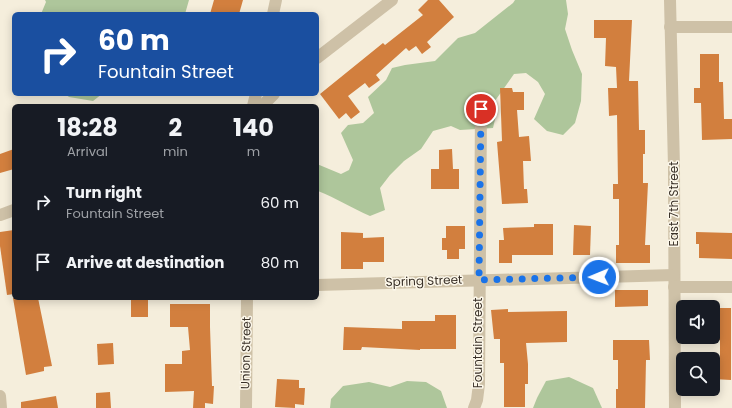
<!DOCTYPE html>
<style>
:root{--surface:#171b24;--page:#20242c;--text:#f1f3f6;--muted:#9ea1a6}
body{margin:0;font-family:Poppins,sans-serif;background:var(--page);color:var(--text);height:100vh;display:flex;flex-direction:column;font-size:15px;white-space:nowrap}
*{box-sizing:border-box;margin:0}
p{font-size:13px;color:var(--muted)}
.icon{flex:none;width:22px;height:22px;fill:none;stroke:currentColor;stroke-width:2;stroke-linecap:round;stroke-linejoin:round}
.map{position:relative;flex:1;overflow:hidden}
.panel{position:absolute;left:12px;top:104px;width:307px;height:196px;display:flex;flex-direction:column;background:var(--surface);border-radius:6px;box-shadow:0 2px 10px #0003}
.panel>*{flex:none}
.guide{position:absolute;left:12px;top:12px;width:307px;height:84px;border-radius:6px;box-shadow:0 2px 10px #0003;background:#1a4fa0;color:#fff;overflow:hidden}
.buttons{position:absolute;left:676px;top:300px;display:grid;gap:8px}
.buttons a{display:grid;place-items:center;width:44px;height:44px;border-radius:6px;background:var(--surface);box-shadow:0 2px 10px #0003;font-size:20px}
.pin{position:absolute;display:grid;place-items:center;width:34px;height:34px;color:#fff;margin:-17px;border:2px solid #fff;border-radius:50%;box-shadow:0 1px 4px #0007}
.me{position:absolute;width:44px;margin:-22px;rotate:269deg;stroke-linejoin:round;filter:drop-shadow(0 0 3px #0008)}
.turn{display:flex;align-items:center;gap:14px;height:84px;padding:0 20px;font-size:18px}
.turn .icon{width:52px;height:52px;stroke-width:2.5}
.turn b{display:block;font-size:28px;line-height:34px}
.eta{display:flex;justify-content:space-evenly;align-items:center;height:68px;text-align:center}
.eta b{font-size:24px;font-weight:700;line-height:28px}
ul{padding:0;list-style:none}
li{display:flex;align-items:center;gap:12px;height:60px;padding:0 20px}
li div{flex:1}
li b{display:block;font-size:15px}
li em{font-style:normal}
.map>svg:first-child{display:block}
.green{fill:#aec69b}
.building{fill:#d27f3e}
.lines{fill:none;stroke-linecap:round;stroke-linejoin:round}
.minor{stroke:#cec1a7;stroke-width:12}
.route{stroke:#1a73e8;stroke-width:7;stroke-dasharray:0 12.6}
.labels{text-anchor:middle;stroke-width:3;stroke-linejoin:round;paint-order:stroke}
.street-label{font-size:12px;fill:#3a3128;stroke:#fcf7ea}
</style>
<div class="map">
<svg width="732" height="408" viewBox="0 0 732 408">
<rect width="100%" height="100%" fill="#f5eedc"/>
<g class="green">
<path d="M 45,0 L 189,0 L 185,14 L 41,14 L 46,2 Z"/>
<path d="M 515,0 L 566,0 L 568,14 L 565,29 L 572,50 L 582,74 L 581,101 L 575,123 L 563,135 L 547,131 L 534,119 L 545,94 L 538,82 L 526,73 L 514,74 L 492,105 L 496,115 L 493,128 L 460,130 L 451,126 L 433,131 L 421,149 L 404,161 L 390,175 L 380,188 L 385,210 L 370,216 C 352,208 336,198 318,191 L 317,164 L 341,174 L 349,170 L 353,160 L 341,133 L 348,125 L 363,123 L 374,113 L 368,97 L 386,80 L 392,68 L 405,65 L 435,61 L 458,38 L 475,33 L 513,3 Z"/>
<path d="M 65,94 L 102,94 L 93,101 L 69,97 Z"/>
<path d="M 569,377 L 593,388 L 602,408 L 533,408 L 537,398 L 546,381 Z"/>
<path d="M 407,381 L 426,382 L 441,391 L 447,408 L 330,408 L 331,399 L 343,386 L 369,382 L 390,387 Z"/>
</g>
<g class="building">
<path d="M 214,0 L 243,0 L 239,14 L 210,14 Z"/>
<path d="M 428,0 L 439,0 L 454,17 L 427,42 L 431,47 L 422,54 L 416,46 L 409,51 L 406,48 L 376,75 L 380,80 L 369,88 L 365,83 L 348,96 L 360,112 L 351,119 L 346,113 L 339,119 L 320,94 L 383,43 L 385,45 L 423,15 L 418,10 Z"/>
<path d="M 594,20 L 632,20 L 629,81 L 638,81 L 639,130 L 645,130 L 645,154 L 643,154 L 643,183 L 648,183 L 645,245 L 650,245 L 650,263 L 616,263 L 616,245 L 619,245 L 619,199 L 613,199 L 613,184 L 618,184 L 617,115 L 609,116 L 608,88 L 617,88 L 616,67 L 605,66 L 606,38 L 594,38 Z"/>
<path d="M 700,54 L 719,54 L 719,82 L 723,82 L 724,119 L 732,119 L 732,139 L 702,140 L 701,103 L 694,103 L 694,88 L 700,88 Z"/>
<path d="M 500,88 L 512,88 L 513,92 L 524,92 L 524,110 L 517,110 L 519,137 L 529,136 L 531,161 L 523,161 L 524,189 L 527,189 L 528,203 L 502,204 L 497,142 L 502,141 Z"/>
<path d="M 14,149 L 14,169 L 0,173 L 0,154 Z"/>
<path d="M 452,149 L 453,169 L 459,169 L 459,189 L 431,189 L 431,169 L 439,169 L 439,150 Z"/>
<path d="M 534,224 L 553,224 L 553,255 L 512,255 L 512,263 L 499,263 L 499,240 L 504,240 L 503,228 L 534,227 Z"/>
<path d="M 574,225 L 591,226 L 590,255 L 573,255 Z"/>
<path d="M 446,226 L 465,226 L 465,249 L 459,249 L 459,259 L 447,259 L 447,250 L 442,250 L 442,238 L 446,238 Z"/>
<path d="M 14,230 L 14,294 L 7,295 L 0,246 L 0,232 Z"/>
<path d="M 341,232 L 363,233 L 363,238 L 384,237 L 384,262 L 363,262 L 363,269 L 341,269 Z"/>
<path d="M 696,232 L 732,233 L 732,259 L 699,258 L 699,244 L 696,244 Z"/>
<path d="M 615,290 L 648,290 L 648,306 L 615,307 Z"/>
<path d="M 13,298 L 38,298 L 52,366 L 44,367 L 44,371 L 26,375 Z"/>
<rect x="131" y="299" width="17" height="18"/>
<path d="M 170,304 L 210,304 L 210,327 L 212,386 L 214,386 L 213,404 L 205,403 L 205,408 L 193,408 L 194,391 L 165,392 L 165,364 L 182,364 L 182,351 L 190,350 L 188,327 L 170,327 Z"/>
<path d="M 713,308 L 731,308 L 731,380 L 713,379 L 713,362 L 720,362 L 720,340 L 713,340 Z"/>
<path d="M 508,309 L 508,312 L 567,311 L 567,342 L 526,343 L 528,364 L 528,384 L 525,384 L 525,407 L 504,407 L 504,363 L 500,363 L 500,339 L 494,339 L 491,310 Z"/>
<path d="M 435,315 L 456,315 L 456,349 L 420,349 L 420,350 L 362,347 L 361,350 L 343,350 L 344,327 L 402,329 L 402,321 L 435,321 Z"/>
<path d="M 613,340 L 649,340 L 650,360 L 646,360 L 645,408 L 616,408 L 616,389 L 618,389 L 618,360 L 613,360 Z"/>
<path d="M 113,343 L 114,364 L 98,365 L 97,344 Z"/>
<path d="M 277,379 L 299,380 L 299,388 L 305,388 L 304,405 L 295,404 L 295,408 L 275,407 Z"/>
<path d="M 110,392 L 111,408 L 96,408 L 96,393 Z"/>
<path d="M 56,396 L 58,408 L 21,408 L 21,402 Z"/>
</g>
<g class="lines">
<g class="minor">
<path d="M 670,0 L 674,167 L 675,408"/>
<path d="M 273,14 L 276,0"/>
<path d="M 670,27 L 732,27"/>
<path d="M 317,58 L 392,0"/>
<path d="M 253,106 L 256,94"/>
<path d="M 262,106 L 274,94"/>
<path d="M 0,215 L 14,210"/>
<path d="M 317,285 L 674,275"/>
<path d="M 674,287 L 732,287"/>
<path d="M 0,396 L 1,408"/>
<path d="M 246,408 L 247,298"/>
<path d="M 474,408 L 477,400 L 479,384 L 481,109"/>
</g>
</g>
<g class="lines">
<path class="route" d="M 481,109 L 479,280 L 599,277"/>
</g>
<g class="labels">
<g class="street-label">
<text transform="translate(674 204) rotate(-90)" y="4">East 7th Street</text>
<text transform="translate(424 281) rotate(-2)" y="4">Spring Street</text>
<text transform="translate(478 343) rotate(-90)" y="4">Fountain Street</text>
<text transform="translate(246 353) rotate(-89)" y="4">Union Street</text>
</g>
</g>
</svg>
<div class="buttons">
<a><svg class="icon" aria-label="sound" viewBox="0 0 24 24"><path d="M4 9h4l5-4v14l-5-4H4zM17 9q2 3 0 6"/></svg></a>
<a><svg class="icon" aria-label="search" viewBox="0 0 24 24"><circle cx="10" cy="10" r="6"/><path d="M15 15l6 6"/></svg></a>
</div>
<div class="pin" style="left:481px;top:109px;background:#d93025"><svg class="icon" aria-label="arrive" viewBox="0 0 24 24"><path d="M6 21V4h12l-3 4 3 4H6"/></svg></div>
<svg class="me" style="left:599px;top:277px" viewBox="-20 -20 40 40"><circle r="17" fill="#1a73e8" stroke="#fff" stroke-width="3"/><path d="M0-11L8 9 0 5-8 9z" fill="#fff"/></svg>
<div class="guide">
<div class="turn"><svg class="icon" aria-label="right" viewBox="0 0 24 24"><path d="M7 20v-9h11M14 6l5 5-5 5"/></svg><div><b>60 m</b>Fountain Street</div></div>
</div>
<section class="panel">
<div class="eta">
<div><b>18:28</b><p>Arrival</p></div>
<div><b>2</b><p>min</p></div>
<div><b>140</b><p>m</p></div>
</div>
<ul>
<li><svg class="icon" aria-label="right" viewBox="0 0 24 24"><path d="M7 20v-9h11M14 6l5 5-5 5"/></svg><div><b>Turn right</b><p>Fountain Street</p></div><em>60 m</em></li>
<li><svg class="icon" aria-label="arrive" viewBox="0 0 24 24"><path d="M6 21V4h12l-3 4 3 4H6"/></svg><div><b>Arrive at destination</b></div><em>80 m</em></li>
</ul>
</section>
</div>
